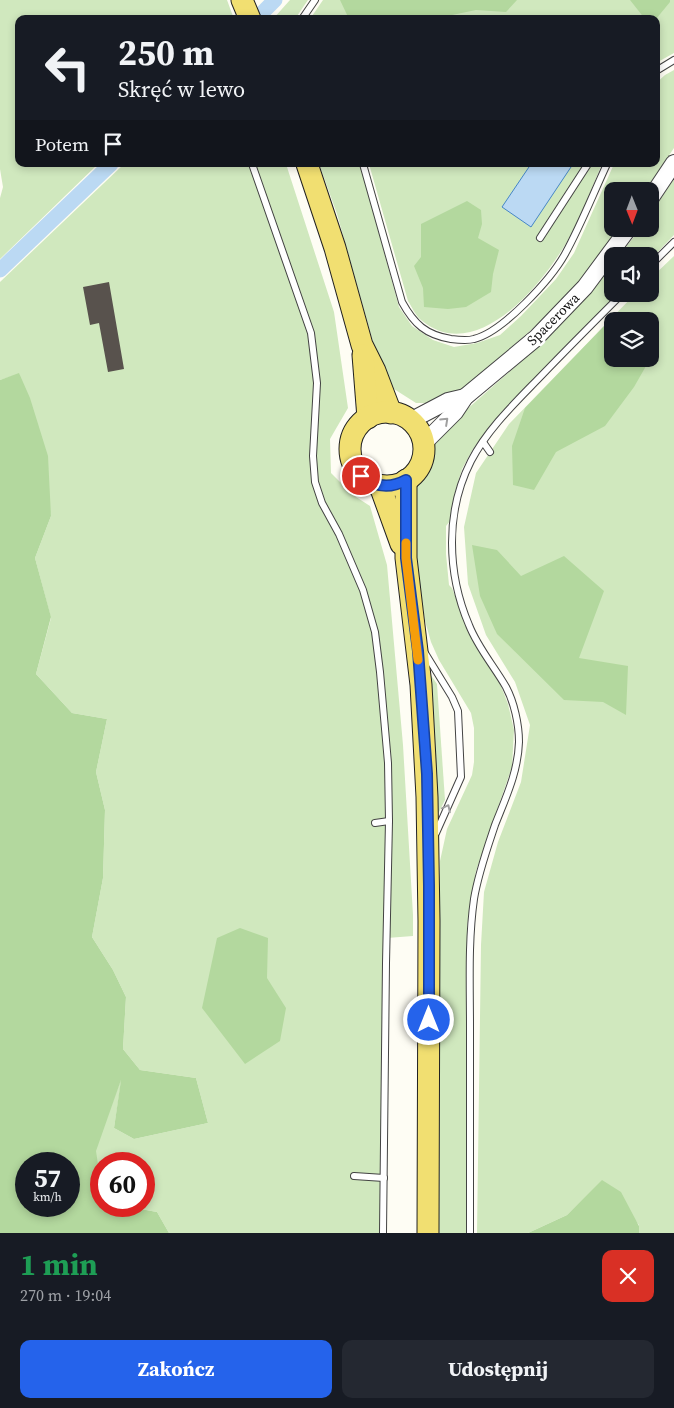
<!DOCTYPE html>
<html lang="pl">
<meta charset="utf-8">
<style>
:root{--surface:#171b24;--page:#242831;--text:#f1f3f6;--muted:#9ea1a6;--accent:#2563eb}
body{margin:0;font-family:"Source Serif 4",serif;background:var(--page);color:var(--text);height:100vh;display:flex;flex-direction:column;font-size:19px;white-space:nowrap}
*{box-sizing:border-box;margin:0}
p{font-size:16px;color:var(--muted)}
.icon{flex:none;width:28px;height:28px;fill:none;stroke:currentColor;stroke-width:2;stroke-linecap:round;stroke-linejoin:round}
.map{position:relative;height:1233px;overflow:hidden}
.panel{display:flex;flex-direction:column;background:var(--surface);flex:1}
.panel>*{flex:none}
.hud{position:absolute;left:15px;top:15px;width:645px;height:152px;border-radius:10px;box-shadow:0 2px 8px #0003;background:#171b24;color:var(--text);overflow:hidden}
.needle{width:32px;rotate:179deg}
.controls{position:absolute;left:604px;top:182px;display:grid;gap:10px}
.controls a{display:grid;place-items:center;width:55px;height:55px;border-radius:10px;background:var(--surface);box-shadow:0 2px 8px #0003;font-size:25px}
.speed{position:absolute;left:15px;top:1152px;display:flex;gap:10px;font-size:25px;font-weight:700;text-align:center}
.speed>*{display:grid;place-content:center;width:65px;height:65px;border-radius:50%;background:var(--surface);box-shadow:0 2px 8px #0003;line-height:1}
.speed small{font-size:12px;font-weight:400}
.speed .limit{border:8px solid #d22;background:#fff;color:#111}
.pin{position:absolute;display:grid;place-items:center;width:42px;height:42px;color:#fff;margin:-21px;border:2px solid #fff;border-radius:50%;box-shadow:0 1px 5px #0007}
.me{position:absolute;width:55px;margin:-28px;rotate:0deg;stroke-linejoin:round;filter:drop-shadow(0 0 4px #0008)}
.turn{display:flex;align-items:center;gap:18px;height:105px;padding:0 20px;font-size:22px}
.turn .icon{width:65px;height:65px;stroke-width:2.5}
.turn b{display:block;font-size:35px;line-height:42px}
.then{display:flex;align-items:center;height:48px;padding:0 20px;background:#0003;gap:10px;font-size:19px}
.round{display:grid;place-items:center;flex:none;width:52px;height:52px;border-radius:10px;background:var(--page)}
.overview{display:flex;align-items:center;justify-content:space-between;height:85px;padding:0 20px}
h1{font-size:30px;font-weight:700;line-height:38px;color:#1e9e55}
.button{display:flex;gap:10px;margin-top:auto;padding:10px 20px}
.button a{flex:1;height:58px;border-radius:10px;background:var(--accent);color:#fff;font-size:20px;font-weight:700;line-height:58px;text-align:center}
.button a+a{background:var(--page);color:var(--text)}
.map>svg:first-child{display:block}
.green{fill:#d0e8be;fill-rule:evenodd}
.forest{fill:#b3d89e;fill-rule:evenodd}
.water{fill:#bbd9f3;stroke:#4686c6}
.lines{fill:none;stroke-linecap:round;stroke-linejoin:round}
.canal{stroke:#bbd9f3;stroke-width:15}
.building{fill:#58524d}
.service-casing{stroke:#434343;stroke-width:8}
.tertiary-casing{stroke:#434343;stroke-width:18}
.primary-casing{stroke:#212121;stroke-width:23}
.service{stroke:#fff;stroke-width:6}
.tertiary{stroke:#fff;stroke-width:16}
.primary{stroke:#f1df71;stroke-width:21}
.oneway{stroke:#9f9f9f}
.route-casing{stroke:#184099;stroke-width:12}
.route{stroke:#2563eb;stroke-width:9}
.slow{stroke:#f59e0b;stroke-width:9}
.labels{text-anchor:middle;stroke-width:5;stroke-linejoin:round;paint-order:stroke}
.street-label{font-size:14px;fill:#101010;stroke:#fff}
</style>
<div class="map">
<svg width="674" height="1233" viewBox="0 0 674 1233">
<rect width="100%" height="100%" fill="#fefdf4"/>
<g class="green">
<path d="M 0,0 L 227,0 L 234,19 L 19,19 L 19,164 L 98,164 L 0,259 L 0,198 L 3,187 L 0,169 Z"/>
<path d="M 290,0 L 308,0 L 295,19 L 273,19 Z"/>
<path d="M 323,0 L 674,0 L 674,53 L 656,63 L 656,19 L 310,19 Z"/>
<path d="M 674,70 L 674,148 L 645,191 L 612,191 L 612,229 L 619,229 L 600,256 L 578,282 L 539,323 L 473,381 L 451,396 L 426,403 L 416,403 L 394,389 L 380,367 L 337,214 L 319,164 L 360,164 L 399,307 L 412,326 L 433,340 L 454,347 L 477,343 L 500,335 L 521,316 L 556,279 L 574,253 L 614,164 L 656,164 L 656,83 L 665,75 Z"/>
<path d="M 124,164 L 286,164 L 334,312 L 348,408 L 330,439 L 331,473 L 353,495 L 370,506 L 387,565 L 403,745 L 413,915 L 413,936 L 387,938 L 383,1233 L 169,1233 L 157,1212 L 124,1206 L 144,1206 L 144,1164 L 101,1164 L 101,1185 L 95,1151 L 122,1076 L 114,1128 L 134,1139 L 208,1123 L 196,1078 L 140,1070 L 123,1049 L 126,997 L 113,970 L 92,937 L 103,878 L 105,810 L 96,772 L 107,719 L 72,713 L 36,674 L 51,618 L 35,558 L 51,516 L 19,374 L 0,380 L 0,282 Z"/>
<path d="M 369,164 L 602,164 C 589,194 578,226 560,253 C 533,295 472,363 421,320 C 415,315 412,307 408,301 Z"/>
<path d="M 674,179 L 674,235 L 650,260 L 650,256 L 619,256 L 640,229 L 650,229 L 650,215 Z"/>
<path d="M 674,256 L 674,1233 L 639,1233 L 639,1225 L 602,1181 L 567,1215 L 528,1233 L 477,1233 L 481,945 L 484,892 L 498,842 L 521,782 L 530,725 L 515,682 L 486,635 L 468,584 L 464,527 L 476,473 L 509,424 L 635,294 L 650,294 L 650,279 ZM 612,321 L 650,321 L 650,359 L 612,359 Z"/>
<path d="M 612,265 L 612,294 L 618,294 L 492,423 L 473,449 L 462,469 L 454,496 L 450,521 L 446,526 L 446,554 L 449,585 L 452,588 L 462,614 L 499,681 L 508,704 L 514,730 L 512,767 L 476,871 L 467,926 L 466,1233 L 439,1233 L 440,861 L 447,829 L 472,775 L 474,762 L 474,728 L 471,713 L 439,660 L 431,642 L 425,621 L 412,528 L 415,491 L 426,469 L 436,440 L 448,426 L 551,335 Z"/>
<path d="M 428,671 L 437,684 L 445,800 L 438,814 Z"/>
</g>
<g class="forest">
<path d="M 340,0 L 517,0 L 506,12 L 476,10 L 433,19 L 349,19 Z"/>
<path d="M 630,0 L 670,0 L 670,2 L 656,19 L 645,19 Z"/>
<path d="M 467,201 L 481,210 L 482,224 L 478,238 L 499,250 L 493,274 L 491,292 L 466,307 L 448,309 L 424,307 L 423,288 L 414,266 L 421,257 L 421,224 Z"/>
<path d="M 608,322 L 612,322 L 612,359 L 650,359 L 634,387 L 605,426 L 556,452 L 534,490 L 513,485 L 512,446 L 525,408 Z"/>
<path d="M 19,373 L 30,398 L 48,456 L 51,516 L 35,558 L 51,617 L 36,674 L 72,713 L 107,719 L 96,772 L 105,810 L 103,878 L 92,937 L 113,970 L 126,997 L 123,1049 L 140,1070 L 196,1078 L 208,1123 L 134,1139 L 114,1128 L 121,1080 L 96,1151 L 101,1185 L 101,1206 L 124,1206 L 157,1212 L 169,1233 L 0,1233 L 0,380 ZM 26,1164 L 69,1164 L 69,1206 L 26,1206 Z"/>
<path d="M 472,545 L 497,550 L 521,576 L 564,556 L 604,591 L 579,658 L 628,666 L 626,715 L 603,702 L 564,700 L 497,634 L 480,596 Z"/>
<path d="M 240,928 L 268,938 L 267,978 L 286,1008 L 280,1041 L 245,1064 L 202,1008 L 217,938 Z"/>
<path d="M 602,1180 L 621,1192 L 639,1226 L 639,1233 L 528,1233 L 567,1215 Z"/>
</g>
<path class="water" d="M 531,164 L 573,164 L 531,227 L 502,207 Z"/>
<g class="lines">
<g class="canal">
<path d="M 256,19 L 275,0"/>
<path d="M 0,270 L 111,164"/>
</g>
</g>
<path class="building" d="M 109,282 L 124,369 L 108,372 L 99,323 L 90,325 L 83,287 Z"/>
<g class="lines">
<defs>
<g id="service">
<path d="M 302,19 L 315,0"/>
<path d="M 656,71 L 674,60"/>
<path d="M 252,164 L 311,333 L 317,383 L 313,456 L 315,482 L 322,503 L 339,534 L 363,590 L 375,632 L 380,672 L 388,763 L 389,821 L 386,963 L 383,1233"/>
<path d="M 363,164 L 402,302 C 414,324 426,335 451,339 C 459,340 467,341 474,339 C 503,332 551,279 565,254 C 581,225 593,194 607,164"/>
<path d="M 540,238 L 588,164"/>
<path d="M 650,266 L 674,242"/>
<path d="M 483,442 L 490,452"/>
<path d="M 425,653 L 452,697 L 458,711 L 461,777 L 436,833"/>
<path d="M 375,823 L 389,821"/>
<path d="M 354,1176 L 384,1178"/>
<path d="M 470,1233 C 470,1164 470,1096 470,1027 C 470,985 468,941 474,899 C 478,874 487,849 495,825 C 506,797 518,772 519,742 C 519,724 514,702 506,687 C 494,666 478,648 469,625 C 447,573 445,512 471,461 C 488,428 517,401 543,374 C 569,347 595,321 622,294"/>
</g>
<g id="tertiary">
<path d="M 650,199 L 674,163"/>
<path d="M 410,421 L 448,401 L 465,397"/>
<path d="M 423,444 L 455,412 L 465,397 L 536,338 L 585,287 L 628,229"/>
</g>
<g id="primary">
<path d="M 242,0 L 250,19"/>
<path d="M 307,164 L 335,248 L 362,345 L 375,371 L 391,413"/>
<path d="M 363,355 L 368,418"/>
<circle cx="387" cy="449" r="37"/>
<path d="M 406,480 L 406,558 L 421,685 L 427,797 L 429,921 L 428,1233"/>
<path d="M 380,486 L 401,544"/>
</g>
</defs>
<use href="#service" class="service-casing"/>
<use href="#tertiary" class="tertiary-casing"/>
<use href="#primary" class="primary-casing"/>
<use href="#service" class="service"/>
<use href="#tertiary" class="tertiary"/>
<use href="#primary" class="primary"/>
</g>
<defs><path id="oneway-chevron" d="M-2-3.5L2.5 0L-2 3.5" fill="none" stroke-width="1.6" stroke-linecap="round" stroke-linejoin="round" transform="scale(1.25)"/></defs>
<g class="oneway">
<use href="#oneway-chevron" transform="translate(445 421) rotate(-43)"/>
<use href="#oneway-chevron" transform="translate(447 808) rotate(-64)"/>
</g>
<g class="lines">
<defs>
<path id="route" d="M 361,476 C 375,487 390,489 406,480 L 406,558 L 418,651 L 427,774 L 429,886 L 429,1020"/>
</defs>
<use href="#route" class="route-casing"/>
<use href="#route" class="route"/>
<path class="slow" d="M 406,543 L 406,558 L 418,660"/>
</g>
<g class="labels">
<g class="street-label">
<text transform="translate(553 319) rotate(-45)" y="5">Spacerowa</text>
</g>
</g>
</svg>
<div class="controls">
<a><svg class="needle" viewBox="-14 -14 28 28"><path d="M0-13l5 13h-10z" fill="#e53935"/><path d="M0 13l5-13h-10z" fill="#9ea1a6"/></svg></a>
<a><svg class="icon" aria-label="sound" viewBox="0 0 24 24"><path d="M4 9h4l5-4v14l-5-4H4zM17 9q2 3 0 6"/></svg></a>
<a><svg class="icon" aria-label="layers" viewBox="0 0 24 24"><path d="M12 4l9 5-9 5-9-5zM3 14l9 5 9-5"/></svg></a>
</div>
<div class="speed"><div>57<small>km/h</small></div><div class="limit">60</div></div>
<div class="pin" style="left:361px;top:476px;background:#d93025"><svg class="icon" aria-label="arrive" viewBox="0 0 24 24"><path d="M6 21V4h12l-3 4 3 4H6"/></svg></div>
<svg class="me" style="left:429px;top:1020px" viewBox="-20 -20 40 40"><circle r="17" fill="#2563eb" stroke="#fff" stroke-width="3"/><path d="M0-11L8 9 0 5-8 9z" fill="#fff"/></svg>
<div class="hud">
<div class="turn"><svg class="icon" aria-label="left" viewBox="0 0 24 24"><path d="M17 20v-9H6M10 6l-5 5 5 5"/></svg><div><b>250 m</b>Skręć w lewo</div></div>
<div class="then">Potem<svg class="icon" aria-label="arrive" viewBox="0 0 24 24"><path d="M6 21V4h12l-3 4 3 4H6"/></svg></div>
</div>
</div>
<section class="panel">
<div class="overview"><div><h1>1 min</h1><p>270 m · 19:04</p></div><a class="round" style="background:#d93025;color:#fff"><svg class="icon" aria-label="close" viewBox="0 0 24 24"><path d="M6 6l12 12M18 6L6 18"/></svg></a></div>
<div class="button"><a>Zakończ</a><a>Udostępnij</a></div>
</section>
